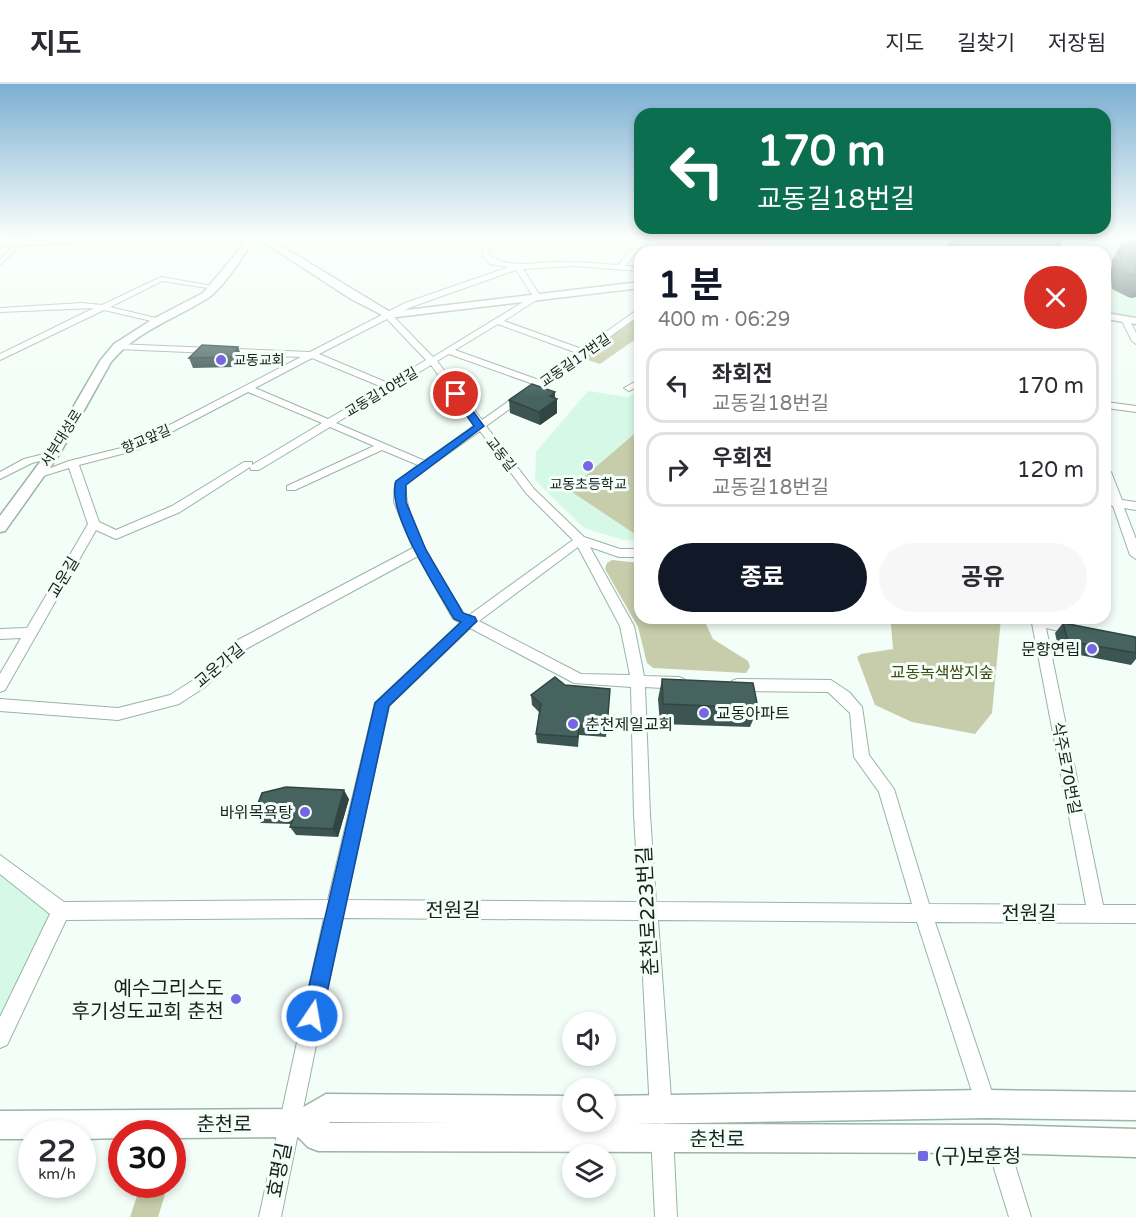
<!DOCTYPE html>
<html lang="ko">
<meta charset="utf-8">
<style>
:root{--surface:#fff;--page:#f7f7f7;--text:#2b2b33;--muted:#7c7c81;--line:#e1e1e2;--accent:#111827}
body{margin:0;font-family:"Varela Round","Noto Sans KR",sans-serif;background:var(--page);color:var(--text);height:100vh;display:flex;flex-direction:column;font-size:22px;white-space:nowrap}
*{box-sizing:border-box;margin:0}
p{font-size:20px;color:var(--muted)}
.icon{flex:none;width:33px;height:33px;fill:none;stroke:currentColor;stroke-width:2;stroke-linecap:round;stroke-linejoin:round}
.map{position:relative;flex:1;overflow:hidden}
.sheet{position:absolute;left:634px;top:162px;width:477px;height:378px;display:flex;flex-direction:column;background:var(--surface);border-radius:18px;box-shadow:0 3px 9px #0003}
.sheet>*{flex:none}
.banner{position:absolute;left:634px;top:24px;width:477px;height:126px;border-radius:18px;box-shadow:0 3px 9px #0003;background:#0b6e4f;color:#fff;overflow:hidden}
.fabs{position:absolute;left:562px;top:928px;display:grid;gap:12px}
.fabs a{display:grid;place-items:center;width:54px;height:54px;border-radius:50%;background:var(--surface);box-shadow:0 3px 9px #0003;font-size:30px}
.speed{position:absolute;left:18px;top:1036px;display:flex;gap:12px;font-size:30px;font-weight:700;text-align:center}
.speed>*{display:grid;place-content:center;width:78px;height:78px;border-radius:50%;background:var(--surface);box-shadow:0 3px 9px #0003;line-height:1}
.speed small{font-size:15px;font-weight:400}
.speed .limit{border:9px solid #d22;background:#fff;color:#111}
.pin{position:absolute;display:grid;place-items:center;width:51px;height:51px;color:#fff;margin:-26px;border:3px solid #fff;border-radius:50%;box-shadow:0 2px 6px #0007}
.me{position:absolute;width:66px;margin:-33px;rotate:12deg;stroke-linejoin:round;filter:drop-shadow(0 0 4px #0008)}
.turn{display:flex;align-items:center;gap:21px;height:126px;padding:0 24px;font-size:27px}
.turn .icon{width:78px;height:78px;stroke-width:2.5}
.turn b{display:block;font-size:42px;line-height:51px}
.round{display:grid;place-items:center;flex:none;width:63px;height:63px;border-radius:32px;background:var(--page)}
.head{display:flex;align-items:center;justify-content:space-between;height:102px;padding:0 24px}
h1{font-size:36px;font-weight:700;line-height:45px;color:var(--accent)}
.action{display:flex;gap:12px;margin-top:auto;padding:12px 24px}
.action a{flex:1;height:69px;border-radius:36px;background:var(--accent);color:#fff;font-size:24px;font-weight:700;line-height:69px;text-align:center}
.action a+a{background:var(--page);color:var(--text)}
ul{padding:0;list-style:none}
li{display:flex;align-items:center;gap:18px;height:75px;margin:0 12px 9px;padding:0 12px;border:3px solid var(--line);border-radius:18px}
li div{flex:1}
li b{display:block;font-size:22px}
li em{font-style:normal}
header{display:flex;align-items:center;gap:36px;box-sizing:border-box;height:84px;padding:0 30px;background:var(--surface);border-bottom:2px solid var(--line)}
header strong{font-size:28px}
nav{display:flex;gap:33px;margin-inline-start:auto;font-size:21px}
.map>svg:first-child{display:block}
.built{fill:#d5f9e6}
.green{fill:#c7ccab}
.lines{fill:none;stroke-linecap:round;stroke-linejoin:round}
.minor-casing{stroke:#9ab4a6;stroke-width:2}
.tertiary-casing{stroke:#9ab4a6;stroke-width:3}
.minor{fill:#fff;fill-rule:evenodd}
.tertiary{fill:#fff;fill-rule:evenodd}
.wall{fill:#3c5553}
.shaded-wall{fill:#314543}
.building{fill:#466360;stroke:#314543;stroke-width:1.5}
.route{fill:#1a73e8;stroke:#114b97;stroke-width:1.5}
.poi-dot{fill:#7766e1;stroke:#f3fef8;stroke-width:2}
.labels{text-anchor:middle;stroke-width:6;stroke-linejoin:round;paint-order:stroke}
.far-poi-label{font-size:14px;fill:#18221d;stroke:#f3fef8;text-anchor:start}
.far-street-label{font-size:14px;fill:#18221d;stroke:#f3fef8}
.street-label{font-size:16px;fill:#18221d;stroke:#f3fef8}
.poi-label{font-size:16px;fill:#18221d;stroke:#f3fef8;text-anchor:end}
.park-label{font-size:16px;fill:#44480a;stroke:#f3fef8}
.near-street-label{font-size:20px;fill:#18221d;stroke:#f3fef8}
.near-poi-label{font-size:20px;fill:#18221d;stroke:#f3fef8;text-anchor:end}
</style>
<header>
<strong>지도</strong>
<nav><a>지도</a><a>길찾기</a><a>저장됨</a></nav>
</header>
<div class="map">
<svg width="1136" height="1133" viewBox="0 0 1136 1133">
<rect width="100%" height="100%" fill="#f3fef8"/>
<g class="built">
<path d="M 767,155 L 1136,155 L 1136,234 L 1106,229 L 1106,168 L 801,168 Z"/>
<path d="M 588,307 L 628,313 L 640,307 L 640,457 L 623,456 L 584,444 L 535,396 L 536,368 Z"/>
<path d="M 0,788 L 54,831 L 0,945 Z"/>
</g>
<g class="green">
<path d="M 640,232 L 640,252 L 600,280 L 582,274 Z"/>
<path d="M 640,345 L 640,447 L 635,450 L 569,406 Z"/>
<path d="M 612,476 L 640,479 L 640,534 L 703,534 L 713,555 L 748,577 L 750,583 L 746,589 L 653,584 L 647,579 L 638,543 L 605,485 L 607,479 Z"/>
<path d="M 888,534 L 1001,534 L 992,629 L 975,650 L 912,638 L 875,621 L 857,573 L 861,570 L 893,565 L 891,541 Z"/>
<path d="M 140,1103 L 167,1104 L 158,1133 L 130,1133 Z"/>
</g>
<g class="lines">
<defs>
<g id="minor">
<path d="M 487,155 L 493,155 L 488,170 C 508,186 533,178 557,178 C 577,178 598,179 618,181 L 641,155 L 647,155 L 625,182 L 640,183 L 640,187 L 574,182 L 523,185 L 541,213 L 504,237 L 582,265 L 637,226 L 640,226 L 640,231 L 486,342 L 534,405 L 584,453 L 620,465 L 640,465 L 640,473 L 619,473 L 590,463 L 634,542 L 644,592 L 679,593 L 684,595 L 686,599 L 684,603 L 679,605 L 645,603 L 650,731 L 656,818 L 912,820 L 879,708 L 854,673 L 850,629 L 828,608 L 737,607 L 732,605 L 730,601 L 732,597 L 737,595 L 831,596 L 849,608 L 862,623 L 869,671 L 894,705 L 929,820 L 1086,821 L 1031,534 L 1043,534 L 1082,543 L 1084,546 L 1077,551 L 1046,544 L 1103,821 L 1136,821 L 1136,839 L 935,838 L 996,1020 L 993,1027 L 986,1030 L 979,1027 L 976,1020 L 917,838 L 658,836 L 672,1028 L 668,1035 L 661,1039 L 654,1035 L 650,1028 L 640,836 L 342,834 L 281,1133 L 259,1133 L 324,834 L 66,836 L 7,961 L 0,964 L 0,933 L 50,830 L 0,790 L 0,771 L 64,818 L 328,816 L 375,619 L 460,539 L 453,535 L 418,472 L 244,566 L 205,603 L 179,620 L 118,636 L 0,627 L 0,615 L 118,624 L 170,611 L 195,595 L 234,558 L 413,464 L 394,418 L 395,399 L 418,381 L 382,366 L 295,406 L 287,406 L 287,402 L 374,362 L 330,343 L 259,386 L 251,386 L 250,383 L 180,428 L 116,455 L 96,446 L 5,606 L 0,608 L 0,590 L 21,554 L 0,555 L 0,545 L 27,544 L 88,440 L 69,384 L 37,394 L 32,391 L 69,377 L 129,362 L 301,273 L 118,265 L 115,264 L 115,260 L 310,268 L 405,219 L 509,183 L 490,180 L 482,172 ZM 516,186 L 533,212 L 433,273 L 393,232 L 411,223 ZM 387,235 L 426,276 L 388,299 L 319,270 ZM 498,240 L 577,269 L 539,296 L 455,266 ZM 449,270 L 533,300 L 482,336 L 437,277 ZM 312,274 L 382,303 L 328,335 L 255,304 ZM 431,281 L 475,341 L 425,377 L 336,339 ZM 248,308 L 322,339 L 252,381 L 252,378 L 244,378 L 172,422 L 116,446 L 99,438 L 79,381 L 137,366 ZM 480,347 L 526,409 L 573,456 L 468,532 L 463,529 C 441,491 406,444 405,400 ZM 578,463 L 620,542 L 630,591 L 581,590 L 479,537 ZM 470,544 L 574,599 L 631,603 L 634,731 L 639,818 L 346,816 L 389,622 Z"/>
<path d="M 656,155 L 663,155 L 673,168 L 666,168 Z"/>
<path d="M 18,158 L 23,159 L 0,181 L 0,175 Z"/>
<path d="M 161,193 L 218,203 L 214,205 L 162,197 L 110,223 L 160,235 L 160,239 L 104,226 L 0,276 L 0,270 L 94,224 L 0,228 L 0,224 L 82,219 L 102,221 Z"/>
<path d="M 1122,233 L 1129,235 L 1136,249 L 1136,260 L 1132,257 L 1121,235 Z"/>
<path d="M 640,295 L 640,301 L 629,307 L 624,304 Z"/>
<path d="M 1106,318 L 1136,322 L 1136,328 L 1106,324 Z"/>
<path d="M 52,368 L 57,371 L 56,373 L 32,379 L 0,395 L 0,388 L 24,375 Z"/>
<path d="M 1106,385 L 1111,388 L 1122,416 L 1136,418 L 1136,426 L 1124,424 L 1136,455 L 1136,475 L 1130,471 L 1113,422 L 1106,420 L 1106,414 L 1110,414 L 1106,402 Z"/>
<path d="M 662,1039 L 670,1042 L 673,1050 L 677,1133 L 655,1133 L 651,1050 L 654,1042 Z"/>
<path d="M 996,1044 L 1004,1047 L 1007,1055 L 1031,1133 L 1009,1133 L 985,1055 L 988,1047 Z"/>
</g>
<g id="tertiary">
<path d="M 95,155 L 91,158 L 0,162 L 0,156 Z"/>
<path d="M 244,155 L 253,155 C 247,169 220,207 208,214 C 175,235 136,247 111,278 L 59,371 L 5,447 L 0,448 L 0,432 L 46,370 L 100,277 L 114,260 L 153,235 L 203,209 L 240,165 Z"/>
<path d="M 259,155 L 270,155 L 390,228 L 640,198 L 640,204 L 388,234 L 351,215 Z"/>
<path d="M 1106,229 L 1136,234 L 1136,240 L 1106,235 Z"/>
<path d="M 986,1006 L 1136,1008 L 1136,1036 L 986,1034 L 635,1040 L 996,1041 L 1136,1045 L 1136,1073 L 996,1069 L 318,1067 L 308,1063 L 298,1053 L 172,1054 L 172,1050 L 122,1050 L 122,1054 L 82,1055 L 82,1050 L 32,1050 L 32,1055 L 0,1055 L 0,1027 L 300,1025 L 326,1010 L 573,1012 L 573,1038 L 578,1038 L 575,1039 L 605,1039 L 601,1038 L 606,1038 L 606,1012 ZM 330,1038 L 452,1039 L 329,1039 Z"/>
</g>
</defs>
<use href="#minor" class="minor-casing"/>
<use href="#tertiary" class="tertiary-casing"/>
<use href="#minor" class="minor"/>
<use href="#tertiary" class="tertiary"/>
</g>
<g class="wall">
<path d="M 950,155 L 1063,155 L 1057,168 L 945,168 Z"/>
<path d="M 1132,155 L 1136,155 L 1136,213 L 1130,214 L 1112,205 L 1110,185 L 1112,182 L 1112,176 L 1122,158 L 1129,159 Z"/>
<path d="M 242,273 L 236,283 L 193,284 L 189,274 Z"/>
<path d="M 555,314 L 557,329 L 540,341 L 510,329 L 509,316 Z"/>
<path d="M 1063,539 L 1136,555 L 1136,575 L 1131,581 L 1059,567 L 1055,549 Z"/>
<path d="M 662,595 L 758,624 L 750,643 L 660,640 L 658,615 Z"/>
<path d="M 565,601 L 610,605 L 606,653 L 579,651 L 578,663 L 537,659 L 536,650 L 539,628 L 532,621 L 531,611 Z"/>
<path d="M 349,715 L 338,753 L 296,751 L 290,743 L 291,740 L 261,739 L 254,730 Z"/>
</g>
<g class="shaded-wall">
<path d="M 1063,155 L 1057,168 L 1053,168 L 1056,162 Z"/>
<path d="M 1136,204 L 1136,213 L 1130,214 Z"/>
<path d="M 238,263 L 242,273 L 236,283 L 232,273 Z"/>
<path d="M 555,308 L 555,316 L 557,315 L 557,329 L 540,341 L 539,328 L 550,312 Z"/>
<path d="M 344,706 L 349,715 L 338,753 L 333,745 Z"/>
</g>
<g class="building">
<path d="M 956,155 L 1063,155 L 1056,162 L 1008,164 L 1005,162 L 965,163 Z"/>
<path d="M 1122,158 L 1136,160 L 1136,193 L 1123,187 L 1120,167 L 1122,167 Z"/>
<path d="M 202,261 L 238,263 L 232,273 L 189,274 Z"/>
<path d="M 532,300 L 555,308 L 550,312 L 557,315 L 539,328 L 509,316 Z"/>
<path d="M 1063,539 L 1135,553 L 1136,555 L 1136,569 L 1068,557 Z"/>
<path d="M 555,593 L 565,601 L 610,605 L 607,644 L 579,641 L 578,653 L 536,650 L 541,620 L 531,611 Z"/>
<path d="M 662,595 L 753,599 L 758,624 L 663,620 Z"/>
<path d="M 286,703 L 344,706 L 333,745 L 290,743 L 294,732 L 254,730 L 262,709 Z"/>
</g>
<linearGradient id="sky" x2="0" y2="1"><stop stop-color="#7cafd2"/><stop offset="0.49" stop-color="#fafffc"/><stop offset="1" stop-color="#fafffc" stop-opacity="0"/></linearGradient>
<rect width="1136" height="314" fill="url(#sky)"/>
<path class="route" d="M 452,308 L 459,308 L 484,342 L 406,401 L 406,418 L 426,466 L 463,529 L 475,533 L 477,537 L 389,622 L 322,932 L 319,939 L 312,942 L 305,939 L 302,932 L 375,619 L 461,538 L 454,535 C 438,507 385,427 396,397 L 474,342 L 451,310 Z"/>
<g class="poi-dot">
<circle cx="221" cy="276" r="6"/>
<circle cx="588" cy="382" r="6"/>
<circle cx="1092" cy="565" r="6"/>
<circle cx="704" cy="629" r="6"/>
<circle cx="573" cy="640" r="6"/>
<circle cx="305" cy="728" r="6"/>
<circle cx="236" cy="915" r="6"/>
<rect x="917" y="1066" width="12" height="12" rx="3"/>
</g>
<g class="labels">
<g class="far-poi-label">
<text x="233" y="281">교동교회</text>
<text x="588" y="405" text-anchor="middle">교동초등학교</text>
</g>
<g class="far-street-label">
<text transform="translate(575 276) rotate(-35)" y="5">교동길17번길</text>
<text transform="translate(381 308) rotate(-31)" y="5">교동길10번길</text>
<text transform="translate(61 354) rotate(-58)" y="5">서부대성로</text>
<text transform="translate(146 355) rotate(-23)" y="5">향교앞길</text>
<text transform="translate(501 370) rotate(52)" y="5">교동길</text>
</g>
<g class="street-label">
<text transform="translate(63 493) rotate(-59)" y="6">교운길</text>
<text transform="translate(219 581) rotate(-40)" y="6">교운가길</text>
<text transform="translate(1067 684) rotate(79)" y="6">삭주로70번길</text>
</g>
<g class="poi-label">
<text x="1080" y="571">문향연립</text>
<text x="716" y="635" text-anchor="start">교동아파트</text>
<text x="585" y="646" text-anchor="start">춘천제일교회</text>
<text x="293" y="734">바위목욕탕</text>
</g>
<g class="park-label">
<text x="942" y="594">교동녹색쌈지숲</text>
</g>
<g class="near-street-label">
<text x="453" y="833">전원길</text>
<text transform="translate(647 827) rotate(-93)" y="7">춘천로223번길</text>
<text x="1029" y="836">전원길</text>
<text x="224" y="1047">춘천로</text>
<text x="717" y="1062">춘천로</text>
<text transform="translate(279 1086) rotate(-79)" y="7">효평길</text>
</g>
<g class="near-poi-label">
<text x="224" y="911">예수그리스도<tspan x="224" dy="23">후기성도교회 춘천</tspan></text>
<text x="935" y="1079" text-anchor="start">(구)보훈청</text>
</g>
</g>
</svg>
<div class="fabs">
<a><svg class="icon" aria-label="sound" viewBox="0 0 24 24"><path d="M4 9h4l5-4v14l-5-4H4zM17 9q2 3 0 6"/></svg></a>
<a><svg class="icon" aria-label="search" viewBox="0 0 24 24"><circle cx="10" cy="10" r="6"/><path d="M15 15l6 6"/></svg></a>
<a><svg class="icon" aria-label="layers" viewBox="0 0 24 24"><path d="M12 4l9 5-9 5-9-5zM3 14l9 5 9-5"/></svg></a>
</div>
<div class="speed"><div>22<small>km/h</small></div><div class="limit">30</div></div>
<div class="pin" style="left:456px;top:310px;background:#d93025"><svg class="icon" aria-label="arrive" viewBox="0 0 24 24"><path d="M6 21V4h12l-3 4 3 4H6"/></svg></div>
<svg class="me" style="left:312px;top:932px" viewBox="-20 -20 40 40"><circle r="17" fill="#1a73e8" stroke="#fff" stroke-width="3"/><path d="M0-11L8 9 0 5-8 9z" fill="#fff"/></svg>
<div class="banner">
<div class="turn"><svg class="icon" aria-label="left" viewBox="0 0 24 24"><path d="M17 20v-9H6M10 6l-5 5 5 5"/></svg><div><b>170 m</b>교동길18번길</div></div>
</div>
<section class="sheet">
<div class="head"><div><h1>1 분</h1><p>400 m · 06:29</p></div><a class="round" style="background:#d93025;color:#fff"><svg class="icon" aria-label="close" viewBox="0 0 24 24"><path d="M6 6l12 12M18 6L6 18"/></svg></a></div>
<ul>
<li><svg class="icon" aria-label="left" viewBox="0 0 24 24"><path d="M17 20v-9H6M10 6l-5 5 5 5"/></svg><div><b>좌회전</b><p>교동길18번길</p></div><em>170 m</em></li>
<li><svg class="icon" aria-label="right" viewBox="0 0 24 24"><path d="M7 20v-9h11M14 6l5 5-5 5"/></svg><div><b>우회전</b><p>교동길18번길</p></div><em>120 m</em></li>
</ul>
<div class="action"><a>종료</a><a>공유</a></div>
</section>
</div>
